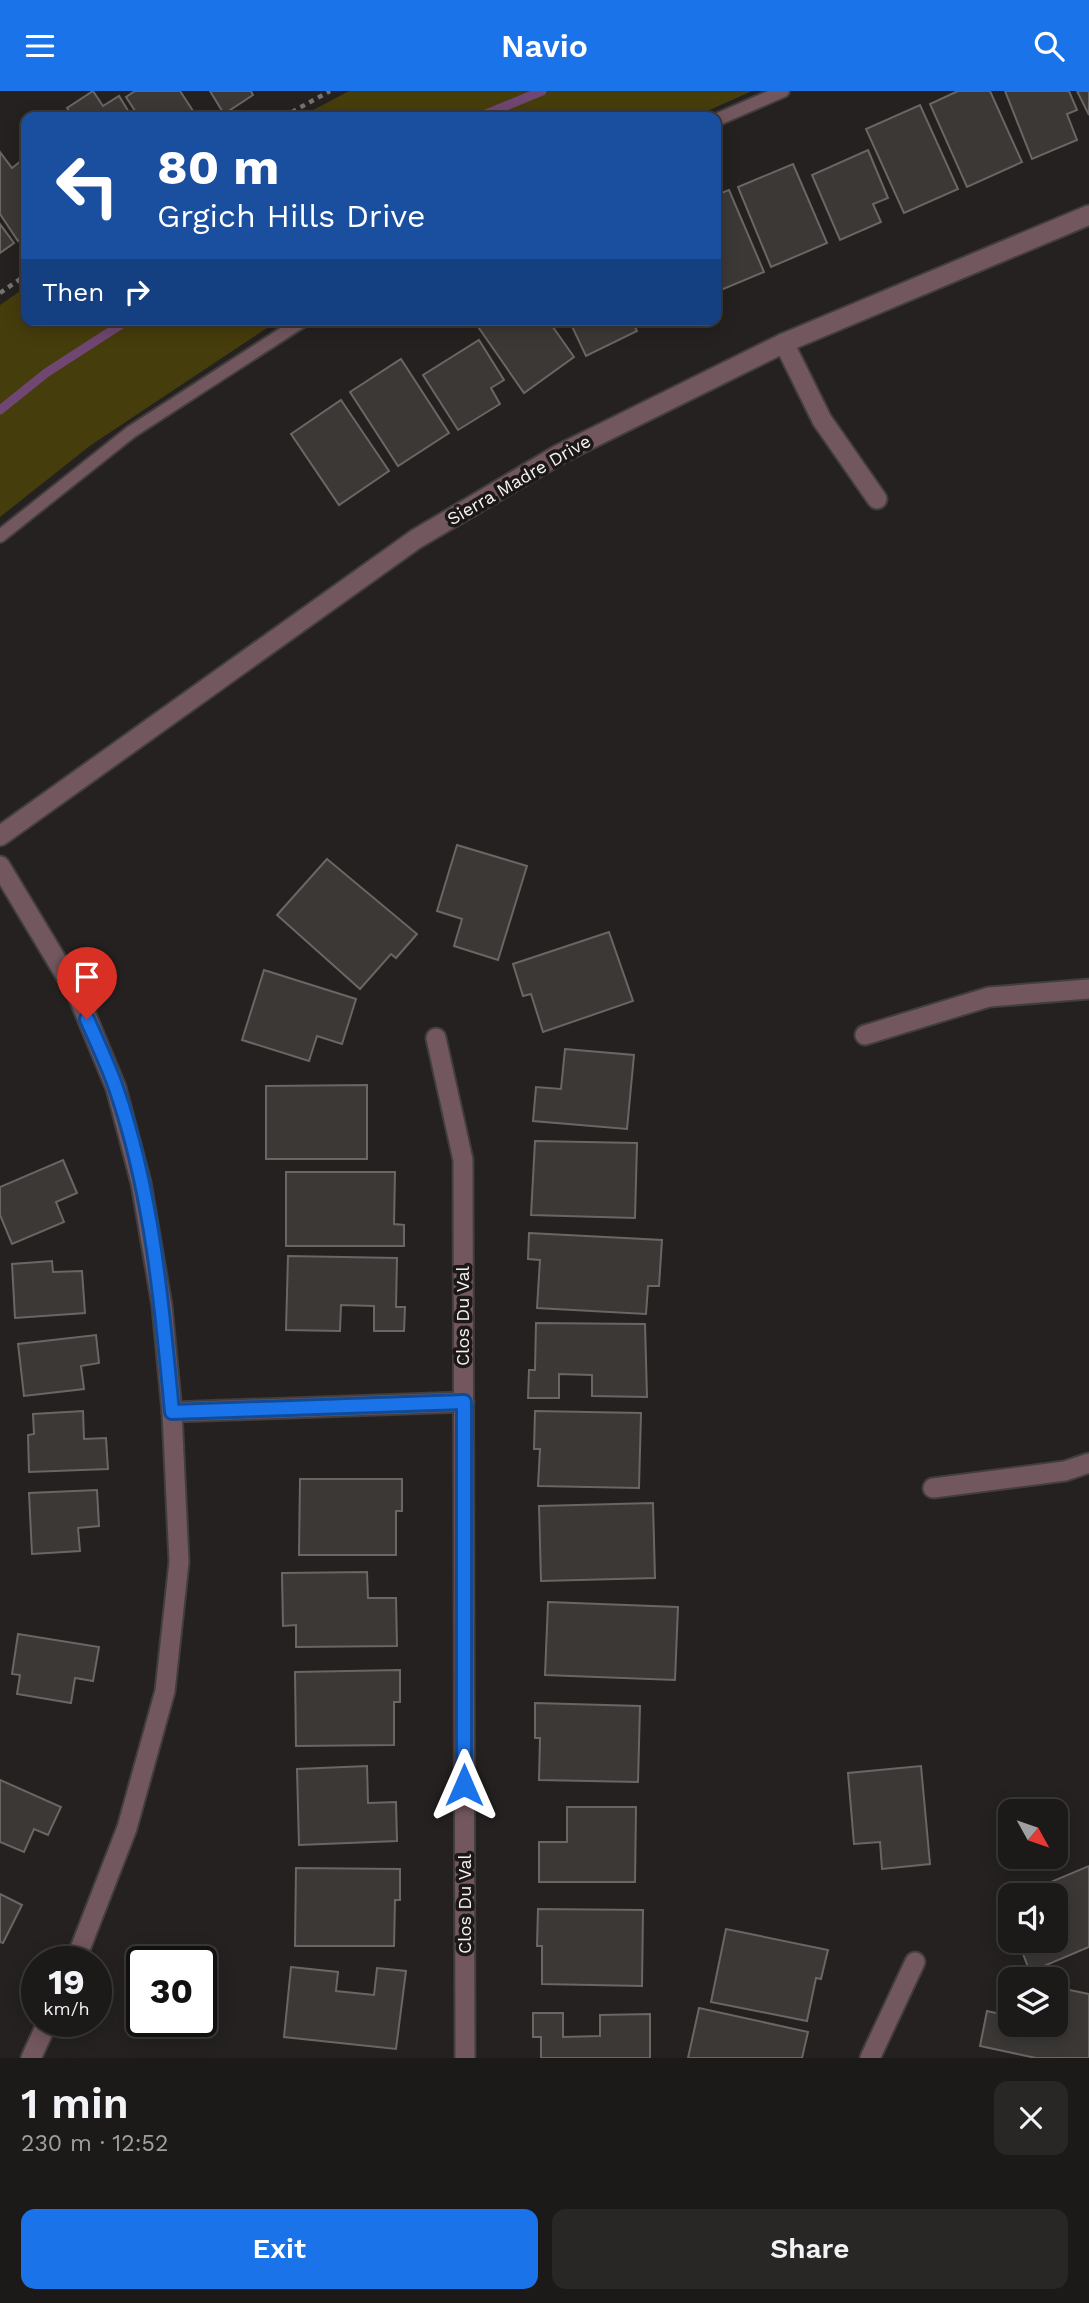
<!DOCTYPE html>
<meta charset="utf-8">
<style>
:root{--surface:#1c1919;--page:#292626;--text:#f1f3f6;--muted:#a0a0a2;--line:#3a3838;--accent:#1a73e8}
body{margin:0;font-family:"Work Sans",sans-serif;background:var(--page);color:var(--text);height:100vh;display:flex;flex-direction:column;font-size:26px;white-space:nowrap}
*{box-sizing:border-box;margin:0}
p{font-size:23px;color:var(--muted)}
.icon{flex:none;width:38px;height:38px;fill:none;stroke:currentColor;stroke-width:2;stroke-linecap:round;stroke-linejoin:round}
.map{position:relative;height:1967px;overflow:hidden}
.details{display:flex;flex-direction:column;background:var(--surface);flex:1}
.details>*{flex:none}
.hud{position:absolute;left:21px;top:21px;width:700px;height:214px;border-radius:14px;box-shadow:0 4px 18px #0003,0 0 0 2px var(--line);background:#1a4fa0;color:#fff;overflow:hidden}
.needle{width:46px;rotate:130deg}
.buttons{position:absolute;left:998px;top:1708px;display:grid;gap:14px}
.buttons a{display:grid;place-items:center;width:70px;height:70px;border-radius:14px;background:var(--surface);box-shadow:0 4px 18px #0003,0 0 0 2px var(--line);font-size:35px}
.speed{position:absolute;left:21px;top:1855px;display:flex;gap:14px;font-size:35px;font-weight:700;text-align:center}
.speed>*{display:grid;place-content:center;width:91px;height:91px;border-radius:50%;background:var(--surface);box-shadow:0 4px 18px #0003,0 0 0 2px var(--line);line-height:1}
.speed small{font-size:18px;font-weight:400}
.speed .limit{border:4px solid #111;border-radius:10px;background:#fff;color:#111}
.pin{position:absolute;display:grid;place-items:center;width:60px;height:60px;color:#fff;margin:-72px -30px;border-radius:50% 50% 50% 0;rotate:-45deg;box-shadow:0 0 7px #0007}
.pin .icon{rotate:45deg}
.me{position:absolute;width:77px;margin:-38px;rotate:0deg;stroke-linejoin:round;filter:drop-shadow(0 0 5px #0008)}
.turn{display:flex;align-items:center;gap:24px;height:147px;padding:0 21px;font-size:32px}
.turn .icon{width:91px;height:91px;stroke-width:2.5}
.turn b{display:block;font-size:49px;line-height:60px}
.then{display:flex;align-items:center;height:66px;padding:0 21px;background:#0003;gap:14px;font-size:26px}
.round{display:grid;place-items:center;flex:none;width:74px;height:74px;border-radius:14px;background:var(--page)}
.headline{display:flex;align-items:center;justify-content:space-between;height:119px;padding:0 21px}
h1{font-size:42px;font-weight:600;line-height:52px}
.primary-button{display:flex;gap:14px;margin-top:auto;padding:14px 21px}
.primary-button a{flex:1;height:80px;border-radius:14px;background:var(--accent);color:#fff;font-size:28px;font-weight:600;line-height:80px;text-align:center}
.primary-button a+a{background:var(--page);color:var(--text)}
header{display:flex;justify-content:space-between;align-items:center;height:91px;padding:0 21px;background:var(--accent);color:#fff;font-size:32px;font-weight:600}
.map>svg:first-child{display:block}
.green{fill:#463d0c}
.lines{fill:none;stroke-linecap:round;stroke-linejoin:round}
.stream{stroke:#704673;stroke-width:9}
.building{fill:#3b3836;stroke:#696663;stroke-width:2}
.service-casing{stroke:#423e3e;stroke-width:16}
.minor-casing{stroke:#423e3e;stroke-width:23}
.path{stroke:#757271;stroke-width:4.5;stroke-dasharray:5 5;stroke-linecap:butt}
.service{stroke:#73575f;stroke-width:12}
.minor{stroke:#73575f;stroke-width:19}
.route-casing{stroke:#114b97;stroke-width:18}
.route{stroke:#1a73e8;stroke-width:12}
.labels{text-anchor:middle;stroke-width:7;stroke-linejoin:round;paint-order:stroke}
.street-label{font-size:18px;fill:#f5f3f2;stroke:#1c1817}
</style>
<header><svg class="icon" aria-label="menu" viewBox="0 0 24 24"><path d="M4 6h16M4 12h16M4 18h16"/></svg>Navio<svg class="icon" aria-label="search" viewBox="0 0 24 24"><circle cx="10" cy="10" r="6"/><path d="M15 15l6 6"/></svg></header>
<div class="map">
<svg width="1089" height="1967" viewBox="0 0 1089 1967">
<rect width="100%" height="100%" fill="#252121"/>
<g class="green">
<path d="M 349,0 L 752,0 L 694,26 L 300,26 Z"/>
<path d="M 26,196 L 26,229 L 279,229 L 91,354 L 0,426 L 0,214 Z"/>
</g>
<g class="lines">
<g class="stream">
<path d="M 479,26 L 542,0"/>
<path d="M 0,319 L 46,282 L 128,229"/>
</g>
</g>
<g class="building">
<path d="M 93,0 L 103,15 L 119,5 L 132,26 L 73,26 L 67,17 Z"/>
<path d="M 135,0 L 180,0 L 197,26 L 139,26 L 126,6 Z"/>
<path d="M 210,0 L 251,0 L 253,4 L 224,23 Z"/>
<path d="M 958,0 L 990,0 L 1022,71 L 967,96 L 930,13 Z"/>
<path d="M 1005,0 L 1069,0 L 1077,19 L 1067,23 L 1077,49 L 1032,68 Z"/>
<path d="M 1077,0 L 1089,0 L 1089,24 Z"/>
<path d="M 920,14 L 958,98 L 904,122 L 866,38 Z"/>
<path d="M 868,59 L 888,107 L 873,113 L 881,131 L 840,149 L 812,84 Z"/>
<path d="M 0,61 L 12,77 L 21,70 L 26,78 L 26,144 L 18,150 L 0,123 Z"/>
<path d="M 793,73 L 827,152 L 771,176 L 738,96 Z"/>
<path d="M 729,99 L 764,181 L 716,201 L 716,104 Z"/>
<path d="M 0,133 L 14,152 L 0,162 Z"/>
<path d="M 548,229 L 574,266 L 524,302 L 474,230 Z"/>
<path d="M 569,229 L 632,229 L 637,240 L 586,265 Z"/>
<path d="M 479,249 L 504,289 L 491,297 L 500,313 L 458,339 L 423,284 Z"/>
<path d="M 401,268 L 449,342 L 398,375 L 350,301 Z"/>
<path d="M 341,309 L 389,380 L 339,414 L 291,343 Z"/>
<path d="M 457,754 L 527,775 L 498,869 L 454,855 L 462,828 L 437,820 Z"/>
<path d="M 327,768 L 417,843 L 396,867 L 391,863 L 360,898 L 277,824 Z"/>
<path d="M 609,841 L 633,910 L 543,941 L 531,903 L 523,905 L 513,873 Z"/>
<path d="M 264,879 L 356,908 L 342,953 L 317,945 L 309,970 L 242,949 Z"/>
<path d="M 565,958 L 634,964 L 627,1038 L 533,1030 L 536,996 L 561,998 Z"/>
<path d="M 367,994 L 367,1068 L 266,1068 L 266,995 Z"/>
<path d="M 535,1050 L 637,1052 L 635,1127 L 531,1124 Z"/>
<path d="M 63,1069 L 77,1102 L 56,1111 L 64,1131 L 12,1153 L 0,1124 L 0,1096 Z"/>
<path d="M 286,1081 L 395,1081 L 394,1133 L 404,1134 L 404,1155 L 286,1155 Z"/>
<path d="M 529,1142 L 662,1149 L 659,1195 L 648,1195 L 646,1223 L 537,1217 L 540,1169 L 528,1168 Z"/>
<path d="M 288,1165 L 397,1167 L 396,1216 L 405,1216 L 404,1240 L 374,1240 L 374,1215 L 341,1214 L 340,1240 L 286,1239 Z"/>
<path d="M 52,1170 L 53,1181 L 82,1180 L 85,1222 L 15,1227 L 12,1173 Z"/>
<path d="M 536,1232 L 645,1233 L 647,1306 L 592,1305 L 592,1284 L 559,1283 L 559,1307 L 528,1307 L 529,1279 L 535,1279 Z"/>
<path d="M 96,1244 L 99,1272 L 81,1275 L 84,1298 L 24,1305 L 18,1253 Z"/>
<path d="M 83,1320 L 84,1348 L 106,1347 L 108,1378 L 29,1381 L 28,1344 L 34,1343 L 33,1323 Z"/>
<path d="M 535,1320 L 641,1322 L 639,1397 L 538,1395 L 540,1358 L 534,1358 Z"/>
<path d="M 300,1388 L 402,1388 L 402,1420 L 396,1420 L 396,1464 L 299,1464 Z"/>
<path d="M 97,1399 L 99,1435 L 78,1437 L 80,1460 L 32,1463 L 29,1402 Z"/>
<path d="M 653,1412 L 655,1487 L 541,1490 L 539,1415 Z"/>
<path d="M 367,1481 L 368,1507 L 396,1507 L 397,1555 L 296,1556 L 296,1534 L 283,1535 L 282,1482 Z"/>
<path d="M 548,1511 L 678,1516 L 675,1589 L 545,1584 Z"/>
<path d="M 18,1543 L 99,1556 L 93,1590 L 75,1587 L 71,1612 L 17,1603 L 20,1584 L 12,1583 Z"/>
<path d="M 400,1579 L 400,1611 L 394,1611 L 394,1654 L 296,1655 L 295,1581 Z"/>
<path d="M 535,1612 L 640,1615 L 638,1691 L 539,1689 L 540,1647 L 535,1647 Z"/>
<path d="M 367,1675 L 368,1712 L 396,1711 L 397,1750 L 299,1754 L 297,1678 Z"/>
<path d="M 921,1675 L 930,1773 L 882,1778 L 880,1751 L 854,1753 L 848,1682 Z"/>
<path d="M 0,1689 L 61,1716 L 48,1744 L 34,1738 L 24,1761 L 0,1751 Z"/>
<path d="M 567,1716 L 636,1716 L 635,1791 L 539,1791 L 539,1751 L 567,1751 Z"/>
<path d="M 1089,1775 L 1089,1856 L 1030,1881 L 1018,1850 L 1055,1850 L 1055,1804 L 1020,1804 Z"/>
<path d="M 296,1777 L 400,1778 L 400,1809 L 395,1809 L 394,1855 L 295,1855 Z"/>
<path d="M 0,1803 L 22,1814 L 3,1852 L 0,1851 Z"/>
<path d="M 538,1818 L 643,1819 L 642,1895 L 542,1893 L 542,1855 L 537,1855 Z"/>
<path d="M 726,1838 L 828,1859 L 821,1888 L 816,1887 L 807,1930 L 711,1911 Z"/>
<path d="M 291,1876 L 338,1881 L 336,1900 L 374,1904 L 377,1877 L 406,1880 L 396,1958 L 284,1946 Z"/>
<path d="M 1055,1896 L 1089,1903 L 1089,1967 L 1036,1967 L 980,1955 L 987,1920 L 1010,1925 L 1010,1934 L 1055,1934 Z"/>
<path d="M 699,1917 L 808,1941 L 802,1967 L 688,1967 Z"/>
<path d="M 533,1922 L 563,1922 L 563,1946 L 600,1945 L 600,1924 L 650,1923 L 650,1967 L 541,1967 L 541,1946 L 533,1946 Z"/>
</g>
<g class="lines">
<defs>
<g id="service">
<path d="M 716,29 L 783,0"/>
<path d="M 0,445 L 131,341 L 304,229"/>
</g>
<g id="minor">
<path d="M 784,252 L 822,329 L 877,408"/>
<path d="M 0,745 L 416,448 L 560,363 L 784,252 L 1089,124"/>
<path d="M 0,775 L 78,905 L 116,997 L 141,1092 L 162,1215 L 172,1321 L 179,1471 L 165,1600 L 127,1737 L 75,1871"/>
<path d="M 865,944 L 989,906 L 1089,898"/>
<path d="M 436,947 L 463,1069 L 465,1967"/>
<path d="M 172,1321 L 464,1311"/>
<path d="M 933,1397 L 1065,1380 L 1089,1372"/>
<path d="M 31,1967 L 48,1930"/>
<path d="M 870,1967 L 915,1871"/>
</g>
</defs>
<use href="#service" class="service-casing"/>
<use href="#minor" class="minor-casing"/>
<g class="path">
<path d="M 283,26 L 330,0"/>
<path d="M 0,202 L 26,184"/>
</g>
<use href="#service" class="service"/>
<use href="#minor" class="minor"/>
</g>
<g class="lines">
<defs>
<path id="route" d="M 87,928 C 97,951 108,974 116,997 C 152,1101 162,1213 172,1321 L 464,1311 L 464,1694"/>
</defs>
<use href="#route" class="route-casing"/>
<use href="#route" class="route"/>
</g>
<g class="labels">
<g class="street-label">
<text transform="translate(519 389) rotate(-30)" y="6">Sierra Madre Drive</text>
<text transform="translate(463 1225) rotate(-90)" y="6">Clos Du Val</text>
<text transform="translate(465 1813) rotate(-90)" y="6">Clos Du Val</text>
</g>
</g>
</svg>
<div class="buttons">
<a><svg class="needle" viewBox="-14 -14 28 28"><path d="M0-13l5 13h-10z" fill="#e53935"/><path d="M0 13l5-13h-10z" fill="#a0a0a2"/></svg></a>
<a><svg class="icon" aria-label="sound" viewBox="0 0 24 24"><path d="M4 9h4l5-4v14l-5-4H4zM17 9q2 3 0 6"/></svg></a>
<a><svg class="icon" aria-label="layers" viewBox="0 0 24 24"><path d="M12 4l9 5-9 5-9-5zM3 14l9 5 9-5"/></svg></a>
</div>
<div class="speed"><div>19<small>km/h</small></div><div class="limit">30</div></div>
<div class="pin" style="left:87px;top:928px;background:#d93025"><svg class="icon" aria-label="arrive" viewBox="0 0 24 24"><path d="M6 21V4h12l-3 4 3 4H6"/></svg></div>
<svg class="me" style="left:464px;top:1694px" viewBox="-20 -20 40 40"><path d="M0-17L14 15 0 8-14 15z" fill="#1a73e8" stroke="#fff" stroke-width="4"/></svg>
<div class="hud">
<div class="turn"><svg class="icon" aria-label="left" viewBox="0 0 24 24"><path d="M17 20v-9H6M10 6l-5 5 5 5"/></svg><div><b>80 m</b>Grgich Hills Drive</div></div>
<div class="then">Then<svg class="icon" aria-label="right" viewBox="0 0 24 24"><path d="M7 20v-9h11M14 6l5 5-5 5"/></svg></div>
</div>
</div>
<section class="details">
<div class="headline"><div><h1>1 min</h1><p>230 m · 12:52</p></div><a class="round"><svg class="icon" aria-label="close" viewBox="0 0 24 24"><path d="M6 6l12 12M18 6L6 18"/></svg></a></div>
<div class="primary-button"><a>Exit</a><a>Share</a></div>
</section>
